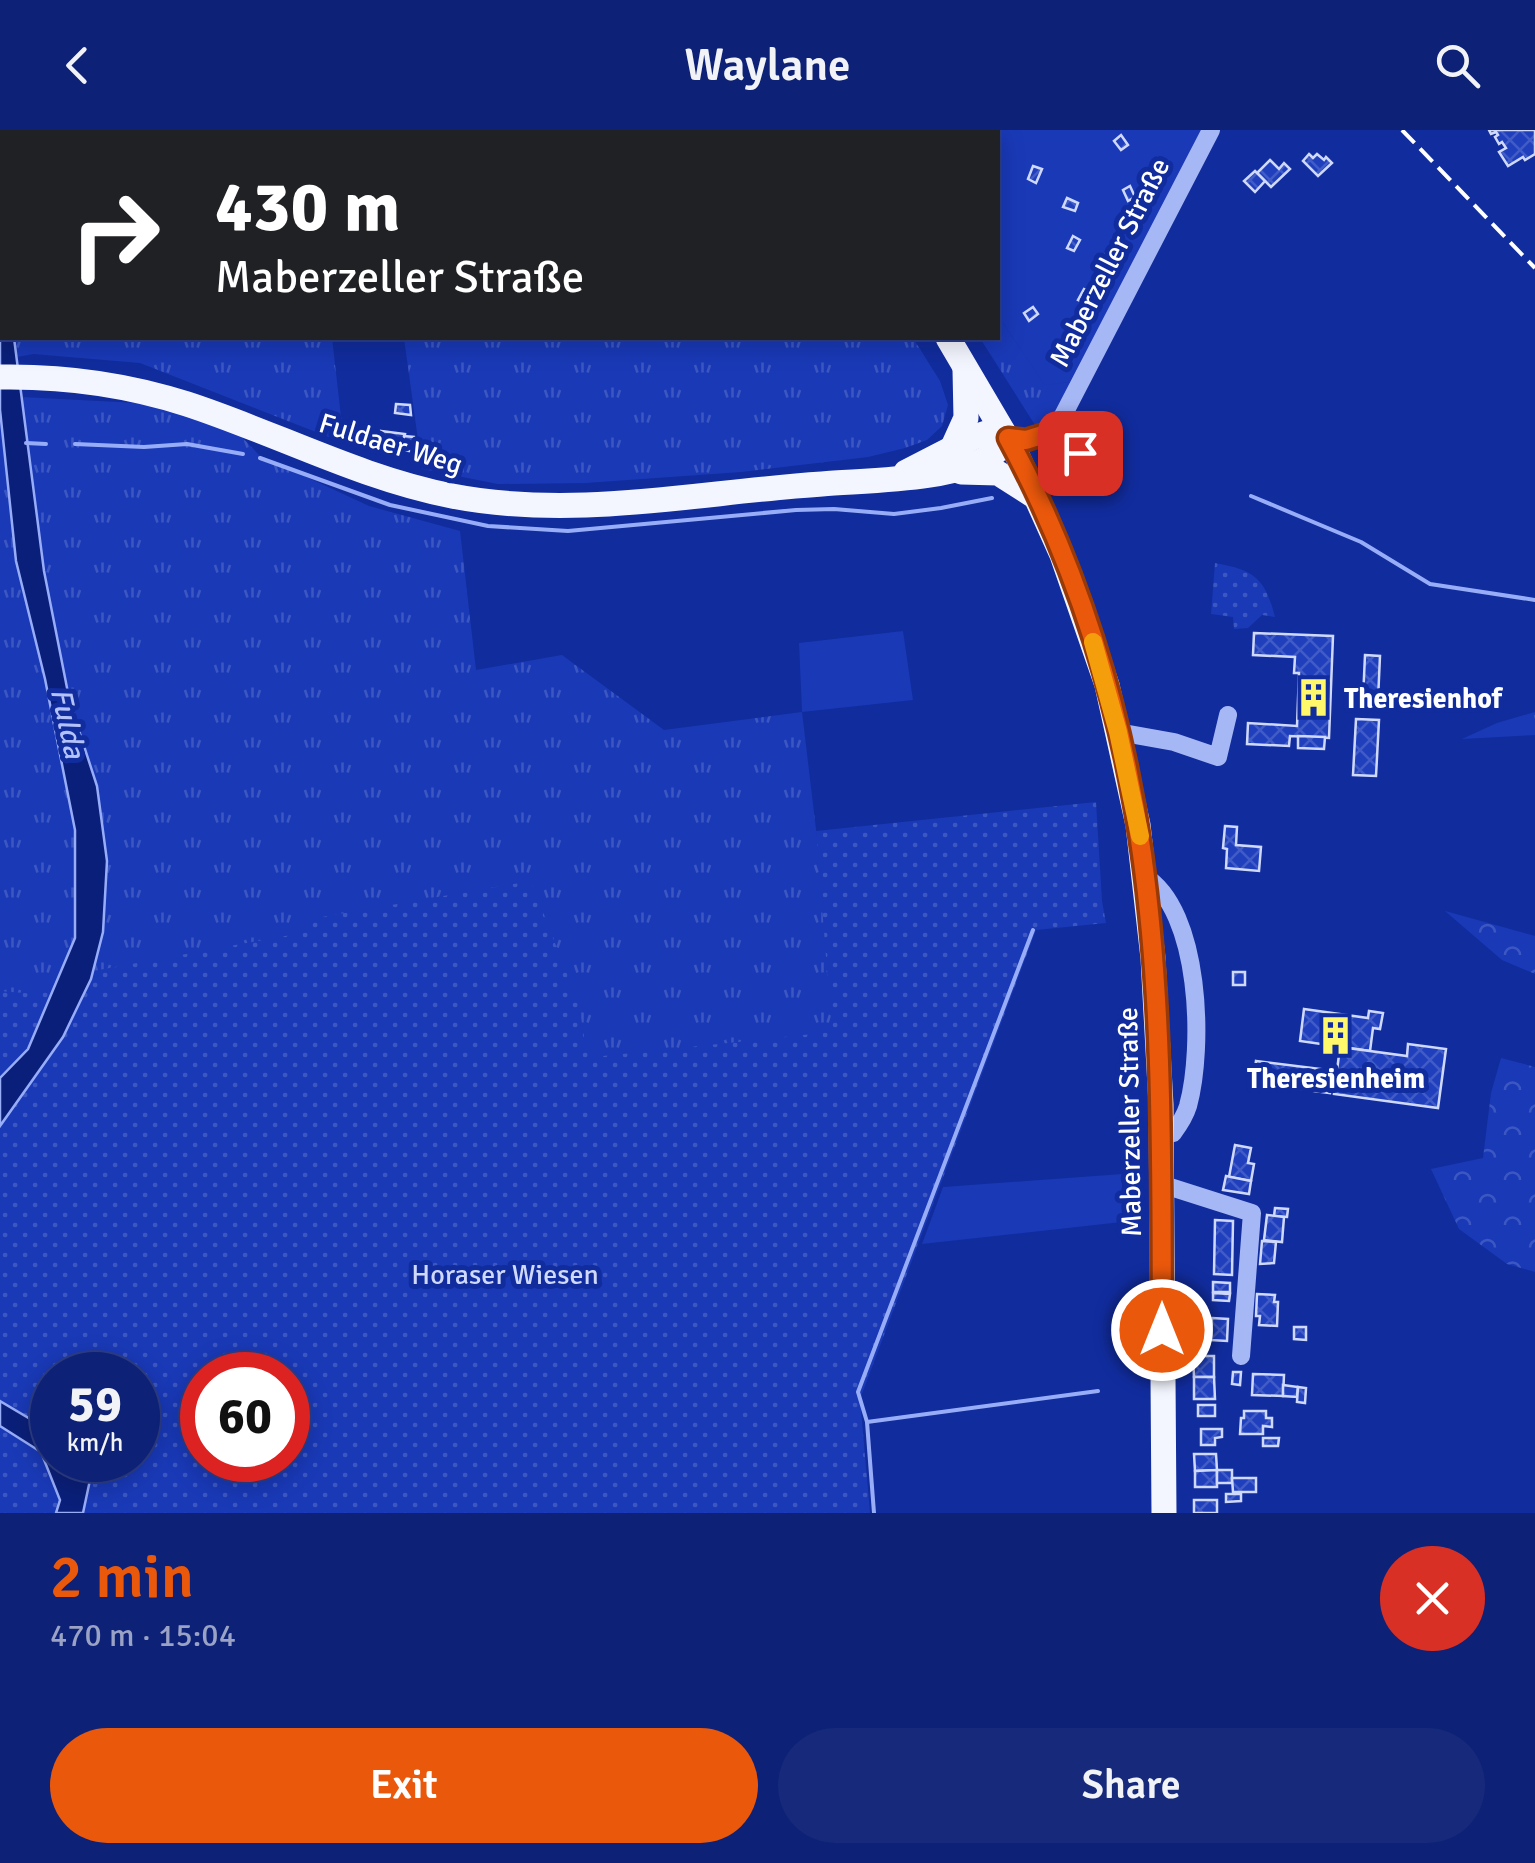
<!DOCTYPE html>
<meta charset="utf-8">
<style>
:root{--surface:#0d2176;--page:#16297b;--text:#f1f3f6;--muted:#9aa3c5;--line:#2d3e88;--accent:#ea580c}
body{margin:0;font-family:Signika,sans-serif;background:var(--page);color:var(--text);height:100vh;display:flex;flex-direction:column;font-size:38px;white-space:nowrap}
*{box-sizing:border-box;margin:0}
p{font-size:32px;color:var(--muted)}
.icon{flex:none;width:55px;height:55px;fill:none;stroke:currentColor;stroke-width:2;stroke-linecap:round;stroke-linejoin:round}
.map{position:relative;height:1383px;overflow:hidden}
.drawer{display:flex;flex-direction:column;background:var(--surface);flex:1}
.drawer>*{flex:none}
.guide{position:absolute;left:0px;top:0px;width:1000px;height:210px;box-shadow:0 5px 25px #0003,0 0 0 2px var(--line);background:#202124;color:#fff;overflow:hidden}
.speed{position:absolute;left:30px;top:1222px;display:flex;gap:20px;font-size:50px;font-weight:700;text-align:center}
.speed>*{display:grid;place-content:center;width:130px;height:130px;border-radius:50%;background:var(--surface);box-shadow:0 5px 25px #0003,0 0 0 2px var(--line);line-height:1}
.speed small{font-size:25px;font-weight:400}
.speed .limit{border:15px solid #d22;background:#fff;color:#111}
.pin{position:absolute;display:grid;place-items:center;width:85px;height:85px;color:#fff;margin:-42px;border-radius:20px;box-shadow:0 5px 15px #0006}
.me{position:absolute;width:110px;margin:-55px;rotate:0deg;stroke-linejoin:round;filter:drop-shadow(0 0 8px #0008)}
.turn{display:flex;align-items:center;gap:35px;height:210px;padding:0 50px;font-size:45px}
.turn .icon{width:130px;height:130px;stroke-width:2.5}
.turn b{display:block;font-size:70px;line-height:85px}
.round{display:grid;place-items:center;flex:none;width:105px;height:105px;border-radius:52px;background:var(--page)}
.overview{display:flex;align-items:center;justify-content:space-between;height:170px;padding:0 50px}
h1{font-size:60px;font-weight:600;line-height:75px;color:var(--accent)}
.button{display:flex;gap:20px;margin-top:auto;padding:20px 50px}
.button a{flex:1;height:115px;border-radius:60px;background:var(--accent);color:#fff;font-size:40px;font-weight:600;line-height:115px;text-align:center}
.button a+a{background:var(--page);color:var(--text)}
header{display:flex;justify-content:space-between;align-items:center;height:130px;padding:0 50px;background:var(--surface);font-size:45px;font-weight:600}
.map>svg:first-child{display:block}
.grass{fill:url(#grass-tufts);fill-rule:evenodd}
.forest{fill:url(#forest-crowns)}
.park{fill:url(#park-dots);fill-rule:evenodd}
.garden{fill:#1939b7}
.water{fill:#0a1f79;stroke:#98adf8;stroke-width:2.5}
.lines{fill:none;stroke-linecap:round;stroke-linejoin:round}
.stream{stroke:#98adf8;stroke-width:4}
.building{fill:url(#building-cross-hatch);stroke:#cfd9fe;stroke-width:2.5}
.minor{stroke:#a6b7f5;stroke-width:18}
.major{stroke:#f4f6ff;stroke-width:25}
.rail{stroke:#fff;stroke-width:4;stroke-dasharray:18 8;stroke-linecap:butt}
.route-casing{stroke:#983908;stroke-width:25}
.route{stroke:#ea580c;stroke-width:18}
.slow{stroke:#f59e0b;stroke-width:18}
.labels{text-anchor:middle;stroke-width:10;stroke-linejoin:round;paint-order:stroke}
.street-label{font-size:28px;fill:#fff;stroke:#112c9d}
.poi-label{font-size:28px;font-weight:bold;fill:#fff;stroke:#112c9d;text-anchor:start}
.park-label{font-size:28px;fill:#cfd9fe;stroke:#112c9d}
.water-label{font-size:30px;font-style:italic;fill:#b3c2fb;stroke:#112c9d}
</style>
<header><svg class="icon" aria-label="back" viewBox="0 0 24 24"><path d="M15 5l-7 7 7 7"/></svg>Waylane<svg class="icon" aria-label="search" viewBox="0 0 24 24"><circle cx="10" cy="10" r="6"/><path d="M15 15l6 6"/></svg></header>
<div class="map">
<svg width="1535" height="1383" viewBox="0 0 1535 1383">
<defs>
<pattern id="grass-tufts" width="24" height="20" patternUnits="userSpaceOnUse" patternTransform="scale(2.5)"><rect width="24" height="20" fill="#1939b7"/><path d="M3 7l-1-3M5 7V3M7 7l1-3M15 17l-1-3M17 17v-4M19 17l1-3" fill="none" stroke="#3c57c2"/></pattern>
<pattern id="forest-crowns" width="20" height="18" patternUnits="userSpaceOnUse" patternTransform="scale(2.5)"><rect width="20" height="18" fill="#1939b7"/><path d="M2 6a3 3 0 1 1 6 0M12 15a3 3 0 1 1 6 0" fill="none" stroke="#3c57c2"/></pattern>
<pattern id="park-dots" width="8" height="8" patternUnits="userSpaceOnUse" patternTransform="scale(2.5)"><rect width="8" height="8" fill="#1939b7"/><path d="M2 2h.1M6 6h.1" fill="none" stroke="#3c57c2" stroke-width="1.8" stroke-linecap="round"/></pattern>
<pattern id="building-cross-hatch" width="8" height="8" patternUnits="userSpaceOnUse" patternTransform="scale(2.5)"><rect width="8" height="8" fill="#1f3fbc"/><path d="M0 0l8 8M0 8l8-8" fill="none" stroke="#415cc6"/></pattern>
</defs>
<rect width="100%" height="100%" fill="#112c9d"/>
<g class="grass">
<path d="M 0,0 L 416,0 L 413,2 L 2,2 L 2,163 L 0,160 Z"/>
<path d="M 441,0 L 802,0 L 804,2 L 437,2 Z"/>
<path d="M 998,186 L 1045,254 L 1070,252 L 1058,285 L 1035,295 L 980,208 L 998,208 Z"/>
<path d="M 14,208 L 332,208 L 344,313 L 140,233 L 34,224 L 16,227 Z"/>
<path d="M 404,208 L 913,208 L 940,251 L 948,275 L 942,296 L 927,310 L 905,318 L 868,327 L 741,342 L 585,353 L 498,354 L 422,339 Z"/>
<path d="M 21,267 L 137,273 L 184,286 L 240,305 L 259,325 L 369,376 L 460,401 L 476,540 L 562,525 L 664,600 L 802,582 L 840,901 L 598,944 L 725,1383 L 138,1330 L 138,1245 L 52,1245 L 0,996 L 103,802 L 107,731 L 97,656 L 70,573 L 44,440 ZM 202,1245 L 288,1245 L 288,1330 L 202,1330 Z"/>
<path d="M 0,280 L 16,431 L 45,549 L 75,700 L 75,808 L 28,919 L 0,948 Z"/>
<path d="M 1535,582 L 1535,605 L 1462,609 L 1497,593 Z"/>
</g>
<g class="forest">
<path d="M 1445,781 L 1535,806 L 1535,844 L 1502,830 Z"/>
<path d="M 1501,928 L 1535,937 L 1535,1142 L 1507,1134 L 1459,1099 L 1431,1039 L 1483,1028 L 1491,963 Z"/>
</g>
<g class="park">
<path d="M 1215,433 C 1254,440 1265,448 1275,487 L 1262,485 L 1248,498 L 1234,499 L 1233,487 L 1211,484 Z"/>
<path d="M 1096,672 L 1102,771 L 1106,793 L 1036,800 L 860,1269 L 870,1383 L 0,1383 L 0,861 L 36,864 L 82,843 L 307,802 L 316,788 L 531,751 L 579,875 L 585,913 L 603,926 L 832,902 L 816,701 ZM 52,1245 L 138,1245 L 138,1330 L 52,1330 ZM 202,1245 L 288,1245 L 288,1330 L 202,1330 Z"/>
</g>
<g class="garden">
<path d="M 868,0 L 1203,0 L 1070,252 L 1045,255 L 998,186 L 998,2 L 870,2 Z"/>
<path d="M 903,501 L 913,570 L 802,582 L 799,513 Z"/>
<path d="M 1122,1044 L 1122,1092 L 922,1114 L 943,1057 Z"/>
</g>
<g class="water">
<path d="M 0,160 L 2,163 L 2,208 L 14,208 L 44,441 L 70,573 L 97,656 L 107,731 L 103,802 L 91,849 L 63,907 L 0,996 L 0,948 L 28,919 L 75,808 L 75,700 L 45,549 L 16,431 L 0,280 Z"/>
<path d="M 0,1271 L 52,1302 L 52,1330 L 77,1330 L 90,1350 L 83,1383 L 56,1383 L 60,1370 L 41,1322 L 0,1296 Z"/>
</g>
<g class="lines">
<g class="stream">
<path d="M 26,313 L 46,314"/>
<path d="M 75,314 L 144,317 L 187,314 L 243,324"/>
<path d="M 260,328 L 390,375 L 488,396 L 568,401 L 796,380 L 834,379 L 894,384 L 941,378 L 992,368"/>
<path d="M 1251,366 L 1361,412 L 1430,454 L 1535,470"/>
<path d="M 867,1292 L 1098,1261"/>
<path d="M 874,1383 L 867,1292 L 858,1262 L 1033,800"/>
</g>
</g>
<g class="building">
<path d="M 1489,0 L 1535,0 L 1535,24 L 1525,30 L 1523,27 L 1508,36 L 1499,22 L 1506,18 L 1502,12 L 1499,14 L 1495,7 L 1498,5 L 1496,2 L 1491,4 Z"/>
<path d="M 1121,5 L 1128,15 L 1121,20 L 1114,11 Z"/>
<path d="M 1309,24 L 1313,28 L 1317,24 L 1324,30 L 1326,27 L 1332,33 L 1318,46 L 1303,31 Z"/>
<path d="M 1158,28 L 1169,33 L 1166,40 L 1159,37 L 1157,42 L 1152,40 Z"/>
<path d="M 1270,30 L 1279,39 L 1284,33 L 1290,39 L 1271,57 L 1257,43 Z"/>
<path d="M 1033,36 L 1042,39 L 1036,53 L 1028,49 Z"/>
<path d="M 1255,41 L 1265,51 L 1255,62 L 1244,51 Z"/>
<path d="M 1130,56 L 1135,67 L 1128,71 L 1123,60 Z"/>
<path d="M 1067,68 L 1078,73 L 1075,81 L 1063,77 Z"/>
<path d="M 1073,106 L 1080,110 L 1074,121 L 1067,118 Z"/>
<path d="M 1108,119 L 1123,126 L 1117,138 L 1102,131 Z"/>
<path d="M 1099,141 L 1112,148 L 1097,179 L 1078,170 L 1084,159 L 1089,161 Z"/>
<path d="M 1033,177 L 1038,184 L 1029,191 L 1024,183 Z"/>
<path d="M 396,274 L 410,275 L 411,285 L 395,283 Z"/>
<path d="M 381,301 L 405,304 L 402,320 L 399,319 L 398,326 L 378,322 Z"/>
<path d="M 404,306 L 414,307 L 416,322 L 402,320 Z"/>
<path d="M 1254,503 L 1333,506 L 1329,608 L 1290,606 L 1289,616 L 1247,614 L 1248,593 L 1297,596 L 1299,543 L 1294,543 L 1295,527 L 1253,525 Z"/>
<path d="M 1365,525 L 1380,526 L 1378,570 L 1363,569 Z"/>
<path d="M 1356,589 L 1379,590 L 1376,646 L 1353,645 Z"/>
<path d="M 1298,606 L 1325,607 L 1324,619 L 1298,618 Z"/>
<path d="M 1225,696 L 1237,697 L 1236,715 L 1261,717 L 1259,741 L 1226,738 L 1227,719 L 1223,718 Z"/>
<rect x="1233" y="842" width="12" height="13"/>
<path d="M 1304,879 L 1368,888 L 1369,881 L 1383,883 L 1380,899 L 1373,898 L 1370,921 L 1300,911 Z"/>
<path d="M 1408,914 L 1446,919 L 1438,978 L 1334,964 L 1340,917 L 1407,926 Z"/>
<path d="M 1256,931 L 1321,939 L 1320,947 L 1332,948 L 1330,963 L 1253,953 Z"/>
<path d="M 1235,1015 L 1251,1018 L 1248,1033 L 1254,1034 L 1251,1051 L 1229,1047 Z"/>
<path d="M 1226,1046 L 1251,1051 L 1249,1064 L 1223,1060 Z"/>
<path d="M 1275,1078 L 1288,1079 L 1287,1087 L 1274,1086 Z"/>
<path d="M 1267,1085 L 1284,1087 L 1282,1112 L 1264,1110 Z"/>
<path d="M 1215,1090 L 1233,1091 L 1232,1145 L 1214,1144 Z"/>
<path d="M 1262,1111 L 1276,1112 L 1274,1133 L 1260,1134 Z"/>
<path d="M 1213,1152 L 1230,1153 L 1230,1162 L 1213,1162 Z"/>
<path d="M 1213,1163 L 1230,1164 L 1229,1171 L 1213,1170 Z"/>
<path d="M 1257,1164 L 1275,1165 L 1274,1172 L 1278,1172 L 1277,1196 L 1259,1195 L 1260,1186 L 1256,1186 Z"/>
<path d="M 1212,1188 L 1228,1189 L 1227,1211 L 1211,1210 Z"/>
<path d="M 1294,1197 L 1306,1197 L 1306,1210 L 1294,1209 Z"/>
<path d="M 1193,1226 L 1214,1226 L 1214,1247 L 1194,1247 Z"/>
<path d="M 1233,1242 L 1241,1242 L 1240,1255 L 1232,1254 Z"/>
<path d="M 1253,1244 L 1284,1245 L 1283,1266 L 1252,1265 Z"/>
<path d="M 1194,1247 L 1214,1247 L 1215,1269 L 1194,1269 Z"/>
<path d="M 1283,1255 L 1298,1257 L 1297,1267 L 1283,1266 Z"/>
<path d="M 1298,1257 L 1306,1258 L 1305,1273 L 1297,1272 Z"/>
<rect x="1198" y="1275" width="17" height="11"/>
<path d="M 1244,1281 L 1266,1281 L 1266,1288 L 1272,1288 L 1272,1297 L 1263,1296 L 1263,1304 L 1240,1304 L 1241,1288 L 1244,1288 Z"/>
<path d="M 1201,1299 L 1222,1299 L 1222,1307 L 1215,1308 L 1215,1315 L 1201,1315 Z"/>
<path d="M 1263,1308 L 1279,1308 L 1278,1316 L 1263,1316 Z"/>
<path d="M 1194,1324 L 1216,1324 L 1217,1340 L 1195,1341 Z"/>
<path d="M 1217,1340 L 1217,1357 L 1195,1357 L 1195,1341 Z"/>
<rect x="1217" y="1340" width="15" height="13"/>
<path d="M 1232,1348 L 1256,1348 L 1256,1362 L 1233,1362 Z"/>
<path d="M 1226,1364 L 1241,1364 L 1241,1371 L 1226,1372 Z"/>
<rect x="1194" y="1370" width="23" height="13"/>
</g>
<g class="lines">
<g class="minor">
<path d="M 1055,301 L 1069,317 L 1080,323"/>
<path d="M 1008,307 L 1026,310 L 1055,301 L 1211,0"/>
<path d="M 1118,602 L 1174,612 L 1218,627 L 1228,585"/>
<path d="M 1144,746 C 1201,780 1204,918 1188,976 C 1185,986 1179,995 1173,1003 L 1161,1006"/>
<path d="M 1161,1054 L 1252,1083 L 1241,1226"/>
</g>
<g class="major">
<path d="M 816,0 L 817,2"/>
<path d="M 948,208 L 1018,327 L 1062,425 L 1107,555 L 1138,695 L 1153,828 L 1161,975 L 1164,1383"/>
<path d="M 0,247 C 64,246 125,254 187,274 C 276,303 360,348 452,366 C 576,390 699,362 822,354 C 869,350 955,351 993,324 C 999,320 1003,313 1008,307"/>
<path d="M 952,319 L 966,288 L 965,240"/>
<path d="M 906,342 L 974,307 L 986,303 L 1008,307"/>
<path d="M 961,342 L 998,343 L 1034,366"/>
</g>
<path class="rail" d="M 1402,0 L 1535,138"/>
</g>
<g class="lines">
<defs>
<path id="route" d="M 1080,323 L 1069,316 L 1055,301 L 1026,310 L 1008,308 C 1077,435 1122,580 1142,724 C 1164,881 1161,1041 1162,1200"/>
</defs>
<use href="#route" class="route-casing"/>
<use href="#route" class="route"/>
<path class="slow" d="M 1093,512 L 1118,602 L 1140,706"/>
</g>
<defs>
<symbol id="building-bare" viewBox="-9 -9 18 18"><path d="M-4-6H4V6H1V3H-1V6H-4ZM-2.5-4.3h1.7v1.8h-1.7ZM.8-4.3h1.7v1.8H.8ZM-2.5-1h1.7V.8h-1.7ZM.8-1h1.7V.8H.8Z" fill="#fff86a" stroke="#112c9d" stroke-width="2.5" paint-order="stroke"/></symbol>
</defs>
<g fill-rule="evenodd">
<use href="#building-bare" x="1286" y="540" width="55" height="55"/>
<use href="#building-bare" x="1308" y="878" width="55" height="55"/>
</g>
<g class="labels">
<g class="street-label">
<text transform="translate(1109 132) rotate(-63)" y="10">Maberzeller Straße</text>
<text transform="translate(391 313) rotate(17)" y="10">Fuldaer Weg</text>
<text transform="translate(1129 992) rotate(-91)" y="10">Maberzeller Straße</text>
</g>
<g class="poi-label">
<text x="1344" y="578">Theresienhof</text>
<text x="1336" y="958" text-anchor="middle">Theresienheim</text>
</g>
<g class="park-label">
<text x="505" y="1154">Horaser Wiesen</text>
</g>
<g class="water-label">
<text transform="translate(68 593) rotate(78)" y="10">Fulda</text>
</g>
</g>
</svg>
<div class="speed"><div>59<small>km/h</small></div><div class="limit">60</div></div>
<div class="pin" style="left:1080px;top:323px;background:#d93025"><svg class="icon" aria-label="arrive" viewBox="0 0 24 24"><path d="M6 21V4h12l-3 4 3 4H6"/></svg></div>
<svg class="me" style="left:1162px;top:1200px" viewBox="-20 -20 40 40"><circle r="17" fill="#ea580c" stroke="#fff" stroke-width="3"/><path d="M0-11L8 9 0 5-8 9z" fill="#fff"/></svg>
<div class="guide">
<div class="turn"><svg class="icon" aria-label="right" viewBox="0 0 24 24"><path d="M7 20v-9h11M14 6l5 5-5 5"/></svg><div><b>430 m</b>Maberzeller Straße</div></div>
</div>
</div>
<section class="drawer">
<div class="overview"><div><h1>2 min</h1><p>470 m · 15:04</p></div><a class="round" style="background:#d93025;color:#fff"><svg class="icon" aria-label="close" viewBox="0 0 24 24"><path d="M6 6l12 12M18 6L6 18"/></svg></a></div>
<div class="button"><a>Exit</a><a>Share</a></div>
</section>
